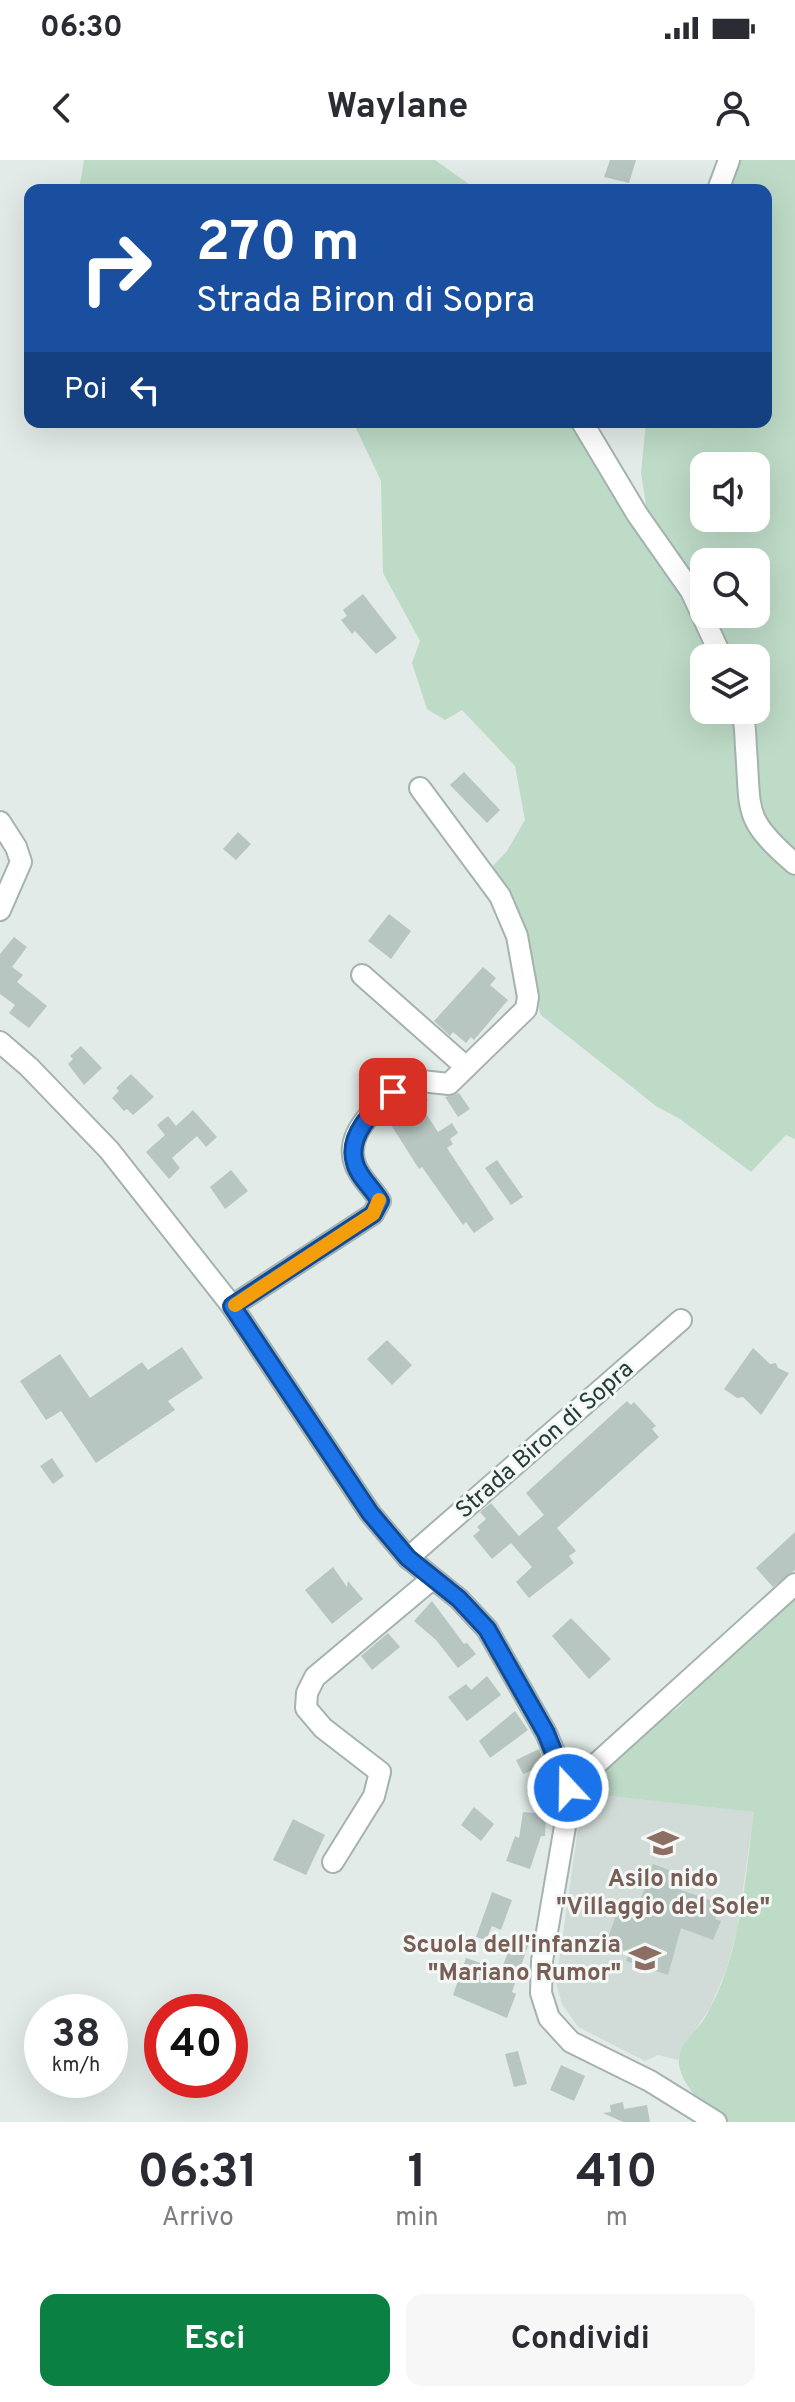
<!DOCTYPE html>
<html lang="it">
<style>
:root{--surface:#fff;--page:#f7f7f7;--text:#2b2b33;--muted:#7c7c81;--accent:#0b8043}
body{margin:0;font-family:Overpass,sans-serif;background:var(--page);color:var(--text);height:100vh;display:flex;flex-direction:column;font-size:30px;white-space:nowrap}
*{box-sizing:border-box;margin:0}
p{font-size:26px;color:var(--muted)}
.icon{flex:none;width:44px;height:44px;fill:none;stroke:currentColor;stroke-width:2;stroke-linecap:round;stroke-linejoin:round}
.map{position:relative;height:1962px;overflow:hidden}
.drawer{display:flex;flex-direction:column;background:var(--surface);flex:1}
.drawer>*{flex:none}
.top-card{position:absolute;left:24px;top:24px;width:748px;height:244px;border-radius:16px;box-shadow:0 8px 32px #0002;background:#1a4fa0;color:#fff;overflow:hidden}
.controls{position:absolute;left:690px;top:292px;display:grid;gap:16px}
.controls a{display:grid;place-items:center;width:80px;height:80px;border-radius:16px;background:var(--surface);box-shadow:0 8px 32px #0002;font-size:40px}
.speed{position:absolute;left:24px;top:1834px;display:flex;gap:16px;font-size:40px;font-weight:700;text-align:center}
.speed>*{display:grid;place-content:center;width:104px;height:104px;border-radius:50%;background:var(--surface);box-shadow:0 8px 32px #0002;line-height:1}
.speed small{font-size:20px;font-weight:400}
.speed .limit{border:12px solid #d22;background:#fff;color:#111}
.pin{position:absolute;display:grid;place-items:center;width:68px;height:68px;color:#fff;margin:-34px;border-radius:16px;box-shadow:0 4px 12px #0006}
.me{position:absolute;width:88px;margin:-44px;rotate:339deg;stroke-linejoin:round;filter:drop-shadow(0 0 6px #0008)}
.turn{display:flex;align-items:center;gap:28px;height:168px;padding:0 40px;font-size:36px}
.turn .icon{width:104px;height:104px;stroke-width:2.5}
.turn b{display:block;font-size:56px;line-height:68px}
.then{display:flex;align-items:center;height:76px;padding:0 40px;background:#0003;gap:16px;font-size:30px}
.eta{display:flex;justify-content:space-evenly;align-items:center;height:136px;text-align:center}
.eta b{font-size:48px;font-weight:700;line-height:56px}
.button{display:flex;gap:16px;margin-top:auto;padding:16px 40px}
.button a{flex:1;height:92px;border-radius:16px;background:var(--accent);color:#fff;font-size:32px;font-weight:700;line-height:92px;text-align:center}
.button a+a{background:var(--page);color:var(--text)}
.status{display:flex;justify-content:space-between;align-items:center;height:56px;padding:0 40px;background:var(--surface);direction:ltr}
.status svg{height:22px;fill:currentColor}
header{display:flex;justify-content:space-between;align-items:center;height:104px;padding:0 40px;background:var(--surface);font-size:36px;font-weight:700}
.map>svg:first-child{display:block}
.built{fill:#d1dbd7}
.green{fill:#bddbc7;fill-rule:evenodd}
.building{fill:#b8c6c1}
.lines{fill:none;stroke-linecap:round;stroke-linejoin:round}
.minor-casing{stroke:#a5b3af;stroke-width:24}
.minor{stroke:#fff;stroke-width:20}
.route-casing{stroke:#114b97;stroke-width:20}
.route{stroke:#1a73e8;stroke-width:14}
.slow{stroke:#f59e0b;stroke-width:14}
.labels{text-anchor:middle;stroke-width:6;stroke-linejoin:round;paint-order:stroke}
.street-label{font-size:24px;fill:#243b37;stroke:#f3f8f6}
.education-label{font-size:24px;font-weight:bold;fill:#785e54;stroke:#f3f8f6}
</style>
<div class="status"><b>06:30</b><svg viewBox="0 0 49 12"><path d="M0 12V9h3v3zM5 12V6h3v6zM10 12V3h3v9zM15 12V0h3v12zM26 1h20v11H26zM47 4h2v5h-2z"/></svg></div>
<header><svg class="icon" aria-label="back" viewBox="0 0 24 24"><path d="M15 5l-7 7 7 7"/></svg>Waylane<svg class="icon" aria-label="person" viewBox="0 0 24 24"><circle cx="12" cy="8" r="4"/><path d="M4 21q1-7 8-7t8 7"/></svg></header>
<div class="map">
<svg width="795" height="1962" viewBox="0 0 795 1962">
<rect width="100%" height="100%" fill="#e2ebe8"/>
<path class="built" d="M 583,1633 L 754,1652 L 737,1771 L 726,1810 L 710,1848 L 681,1890 L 678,1900 L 658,1895 L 645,1901 L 578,1867 L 562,1844 L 556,1823 Z"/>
<g class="green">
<path d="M 84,0 L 435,0 L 477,30 L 79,30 Z"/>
<path d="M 739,0 L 795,0 L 795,979 L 786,975 L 751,1012 L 680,959 L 656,946 L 541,855 L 491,708 L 507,691 L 525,660 L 515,606 L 462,550 L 445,560 L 427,549 L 412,503 L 420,481 L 383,413 L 381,321 L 353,262 L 582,262 L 648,357 L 641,313 L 646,262 L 766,262 L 766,30 L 728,30 ZM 704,306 L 756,306 L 756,358 L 704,358 ZM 704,402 L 756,402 L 756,454 L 704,454 ZM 704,498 L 756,498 L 756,550 L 704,550 Z"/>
<path d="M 795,1429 L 795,1962 L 722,1962 C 705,1948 676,1921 679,1897 C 681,1884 695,1871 703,1861 C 710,1849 717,1835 722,1822 C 743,1768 746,1709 754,1652 L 583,1633 L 603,1603 L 637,1574 L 677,1549 Z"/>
</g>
<g class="building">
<path d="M 610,0 L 636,0 L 629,23 L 604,17 Z"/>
<path d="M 363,434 L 397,478 L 376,494 L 355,471 L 352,474 L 341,460 L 347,456 L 343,450 Z"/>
<path d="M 464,612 L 500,650 L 487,663 L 450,625 Z"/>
<path d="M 238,672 L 251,684 L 236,700 L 223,689 Z"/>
<path d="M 389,754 L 411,771 L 391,799 L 368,781 Z"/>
<path d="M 14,777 L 27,787 L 12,807 L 23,815 L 17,822 L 47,846 L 29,868 L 9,853 L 15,845 L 0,834 L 0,794 Z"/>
<path d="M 483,807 L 496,818 L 490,825 L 508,840 L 474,880 L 471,877 L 466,883 L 453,872 L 450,876 L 434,861 Z"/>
<path d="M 81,886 L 102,908 L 84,925 L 68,904 L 73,899 L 70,896 Z"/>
<path d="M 131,914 L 154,937 L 133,955 L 127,949 L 124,951 L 112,938 L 119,931 L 116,928 Z"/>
<path d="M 415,933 L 424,934 L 428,940 L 421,946 L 438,972 L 452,963 L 458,973 L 450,979 L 453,984 L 447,988 L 494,1059 L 474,1073 L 466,1062 L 463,1065 L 422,1007 L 419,1009 L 386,957 Z"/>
<path d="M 459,933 L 470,949 L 458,957 L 445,937 Z"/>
<path d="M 193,950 L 217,977 L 206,987 L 197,976 L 172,998 L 180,1008 L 169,1019 L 146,992 L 165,975 L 157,965 L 168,956 L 176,966 Z"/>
<path d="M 497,1000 L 523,1037 L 511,1045 L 485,1008 Z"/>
<path d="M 231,1010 L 248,1031 L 225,1049 L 210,1027 Z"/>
<path d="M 387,1180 L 412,1205 L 392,1225 L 367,1199 Z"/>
<path d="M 182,1187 L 203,1218 L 168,1241 L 175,1250 L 96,1303 L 61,1251 L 46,1260 L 20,1221 L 60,1194 L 90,1238 L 142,1202 L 148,1210 Z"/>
<path d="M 753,1188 L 770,1204 L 776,1203 L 778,1208 L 789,1213 L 761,1255 L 743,1237 L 737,1238 L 724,1229 Z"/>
<path d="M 627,1241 L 631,1245 L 634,1242 L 656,1266 L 652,1269 L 659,1277 L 557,1368 L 576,1391 L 569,1396 L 574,1403 L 529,1438 L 516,1422 L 532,1407 L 511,1383 L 492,1399 L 473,1376 L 480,1370 L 477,1367 L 486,1359 L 480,1352 L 491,1343 L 519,1376 L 544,1355 L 526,1333 Z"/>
<path d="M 52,1298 L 64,1316 L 53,1324 L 40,1306 Z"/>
<path d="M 795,1372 L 795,1410 L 773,1427 L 756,1408 Z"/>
<path d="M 333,1407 L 347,1427 L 348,1421 L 363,1439 L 332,1464 L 305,1430 Z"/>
<path d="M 432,1441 L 464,1484 L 467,1483 L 476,1494 L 458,1508 L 436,1480 L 414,1461 Z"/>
<path d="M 571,1458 L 611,1499 L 589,1519 L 552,1476 Z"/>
<path d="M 388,1473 L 400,1487 L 372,1510 L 361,1496 Z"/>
<path d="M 487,1516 L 501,1535 L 467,1561 L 448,1537 L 466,1524 L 471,1530 Z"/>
<path d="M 515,1551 L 528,1570 L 490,1598 L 479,1581 Z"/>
<path d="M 539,1589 L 543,1599 L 535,1609 L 523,1614 L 516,1600 Z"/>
<path d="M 474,1647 L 494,1664 L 481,1681 L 461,1665 Z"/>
<path d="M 523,1652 L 546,1654 L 545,1676 L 541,1676 L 530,1709 L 506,1701 L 515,1676 L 519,1678 Z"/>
<path d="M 293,1659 L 325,1675 L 306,1715 L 273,1700 Z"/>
<path d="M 653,1704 L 680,1714 L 675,1728 L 721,1744 L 715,1759 L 721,1761 L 713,1780 L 681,1768 L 668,1815 L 626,1801 L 629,1792 L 606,1784 L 621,1741 L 638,1747 Z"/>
<path d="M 492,1732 L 512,1740 L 501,1770 L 492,1766 L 486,1780 L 476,1777 Z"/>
<path d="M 514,1777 L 529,1783 L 512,1832 L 516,1834 L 507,1858 L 453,1835 L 466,1798 L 501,1810 Z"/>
<path d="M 518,1891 L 527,1924 L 514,1927 L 505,1894 Z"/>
<path d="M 561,1905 L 585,1916 L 574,1941 L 550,1930 Z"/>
<path d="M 623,1942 L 624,1949 L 647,1945 L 650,1962 L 623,1962 L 603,1953 L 611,1952 L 610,1945 Z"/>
</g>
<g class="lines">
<defs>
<g id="minor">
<path d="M 718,30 L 729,0"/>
<path d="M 582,262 L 637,354 L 691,431 L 722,498"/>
<path d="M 741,550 C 746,562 745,575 746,588 C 751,653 742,658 795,704"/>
<path d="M 0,662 L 16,687 L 21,702 L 0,750"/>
<path d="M 362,815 L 466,907"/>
<path d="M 0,882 L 29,907 L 109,990 L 232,1146 L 370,1353 L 408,1398 L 459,1439 L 487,1469 L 546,1573 L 567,1622 L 570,1637 L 542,1801 L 541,1833 L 549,1858 L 571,1882 L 650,1921 L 716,1962"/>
<path d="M 232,1146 L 373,1054 L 380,1041 C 373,1029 359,1017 355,1004 C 342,969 388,936 412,920 L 449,924 L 526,849 L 528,837 L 517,776 L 500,736 L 420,628"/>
<path d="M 408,1398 L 681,1160"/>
<path d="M 567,1622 L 594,1606 L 795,1424"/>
<path d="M 333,1702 L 374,1636 L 380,1612 L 323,1568 L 306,1548 L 307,1533 L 315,1517 L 432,1419"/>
</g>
</defs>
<use href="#minor" class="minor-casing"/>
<use href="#minor" class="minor"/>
</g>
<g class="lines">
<defs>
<path id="route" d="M 393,932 C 375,949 346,975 355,1003 C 358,1016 373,1029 380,1041 L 373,1054 L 232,1146 L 370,1353 L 408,1398 L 459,1439 L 487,1469 L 546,1573 L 568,1628"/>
</defs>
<use href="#route" class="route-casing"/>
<use href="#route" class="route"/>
<path class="slow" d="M 235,1145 L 373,1054 L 379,1040"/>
</g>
<defs>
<symbol id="school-bare" viewBox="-9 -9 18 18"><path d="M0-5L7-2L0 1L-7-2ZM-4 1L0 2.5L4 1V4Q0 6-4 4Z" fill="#8d6e63" stroke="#f3f8f6" stroke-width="2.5" paint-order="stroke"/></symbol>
</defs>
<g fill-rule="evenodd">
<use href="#school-bare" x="641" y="1661" width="44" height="44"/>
<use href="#school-bare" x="623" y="1776" width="44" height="44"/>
</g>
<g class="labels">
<g class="street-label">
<text transform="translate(544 1279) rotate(-41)" y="8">Strada Biron di Sopra</text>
</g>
<g class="education-label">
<text x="663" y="1726">Asilo nido<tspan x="663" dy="28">"Villaggio del Sole"</tspan></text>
<text x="621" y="1792" text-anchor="end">Scuola dell'infanzia<tspan x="621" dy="28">"Mariano Rumor"</tspan></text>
</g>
</g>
</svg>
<div class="controls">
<a><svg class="icon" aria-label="sound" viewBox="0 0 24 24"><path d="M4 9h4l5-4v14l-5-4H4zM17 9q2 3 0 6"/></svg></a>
<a><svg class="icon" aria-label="search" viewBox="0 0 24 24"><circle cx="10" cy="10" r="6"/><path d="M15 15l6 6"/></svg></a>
<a><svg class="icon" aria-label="layers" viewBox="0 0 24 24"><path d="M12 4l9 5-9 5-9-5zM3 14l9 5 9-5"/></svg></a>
</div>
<div class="speed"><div>38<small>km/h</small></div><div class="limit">40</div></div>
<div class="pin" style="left:393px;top:932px;background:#d93025"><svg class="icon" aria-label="arrive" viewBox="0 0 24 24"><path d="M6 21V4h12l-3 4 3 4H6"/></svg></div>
<svg class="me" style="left:568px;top:1628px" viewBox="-20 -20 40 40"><circle r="17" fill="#1a73e8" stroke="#fff" stroke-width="3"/><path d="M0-11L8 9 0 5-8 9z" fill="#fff"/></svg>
<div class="top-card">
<div class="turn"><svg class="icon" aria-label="right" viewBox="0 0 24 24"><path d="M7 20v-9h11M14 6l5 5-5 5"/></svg><div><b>270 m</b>Strada Biron di Sopra</div></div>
<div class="then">Poi<svg class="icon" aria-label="left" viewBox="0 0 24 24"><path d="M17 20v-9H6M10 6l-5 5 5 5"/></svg></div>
</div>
</div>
<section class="drawer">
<div class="eta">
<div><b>06:31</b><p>Arrivo</p></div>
<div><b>1</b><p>min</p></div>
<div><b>410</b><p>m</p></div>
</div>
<div class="button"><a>Esci</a><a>Condividi</a></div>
</section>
